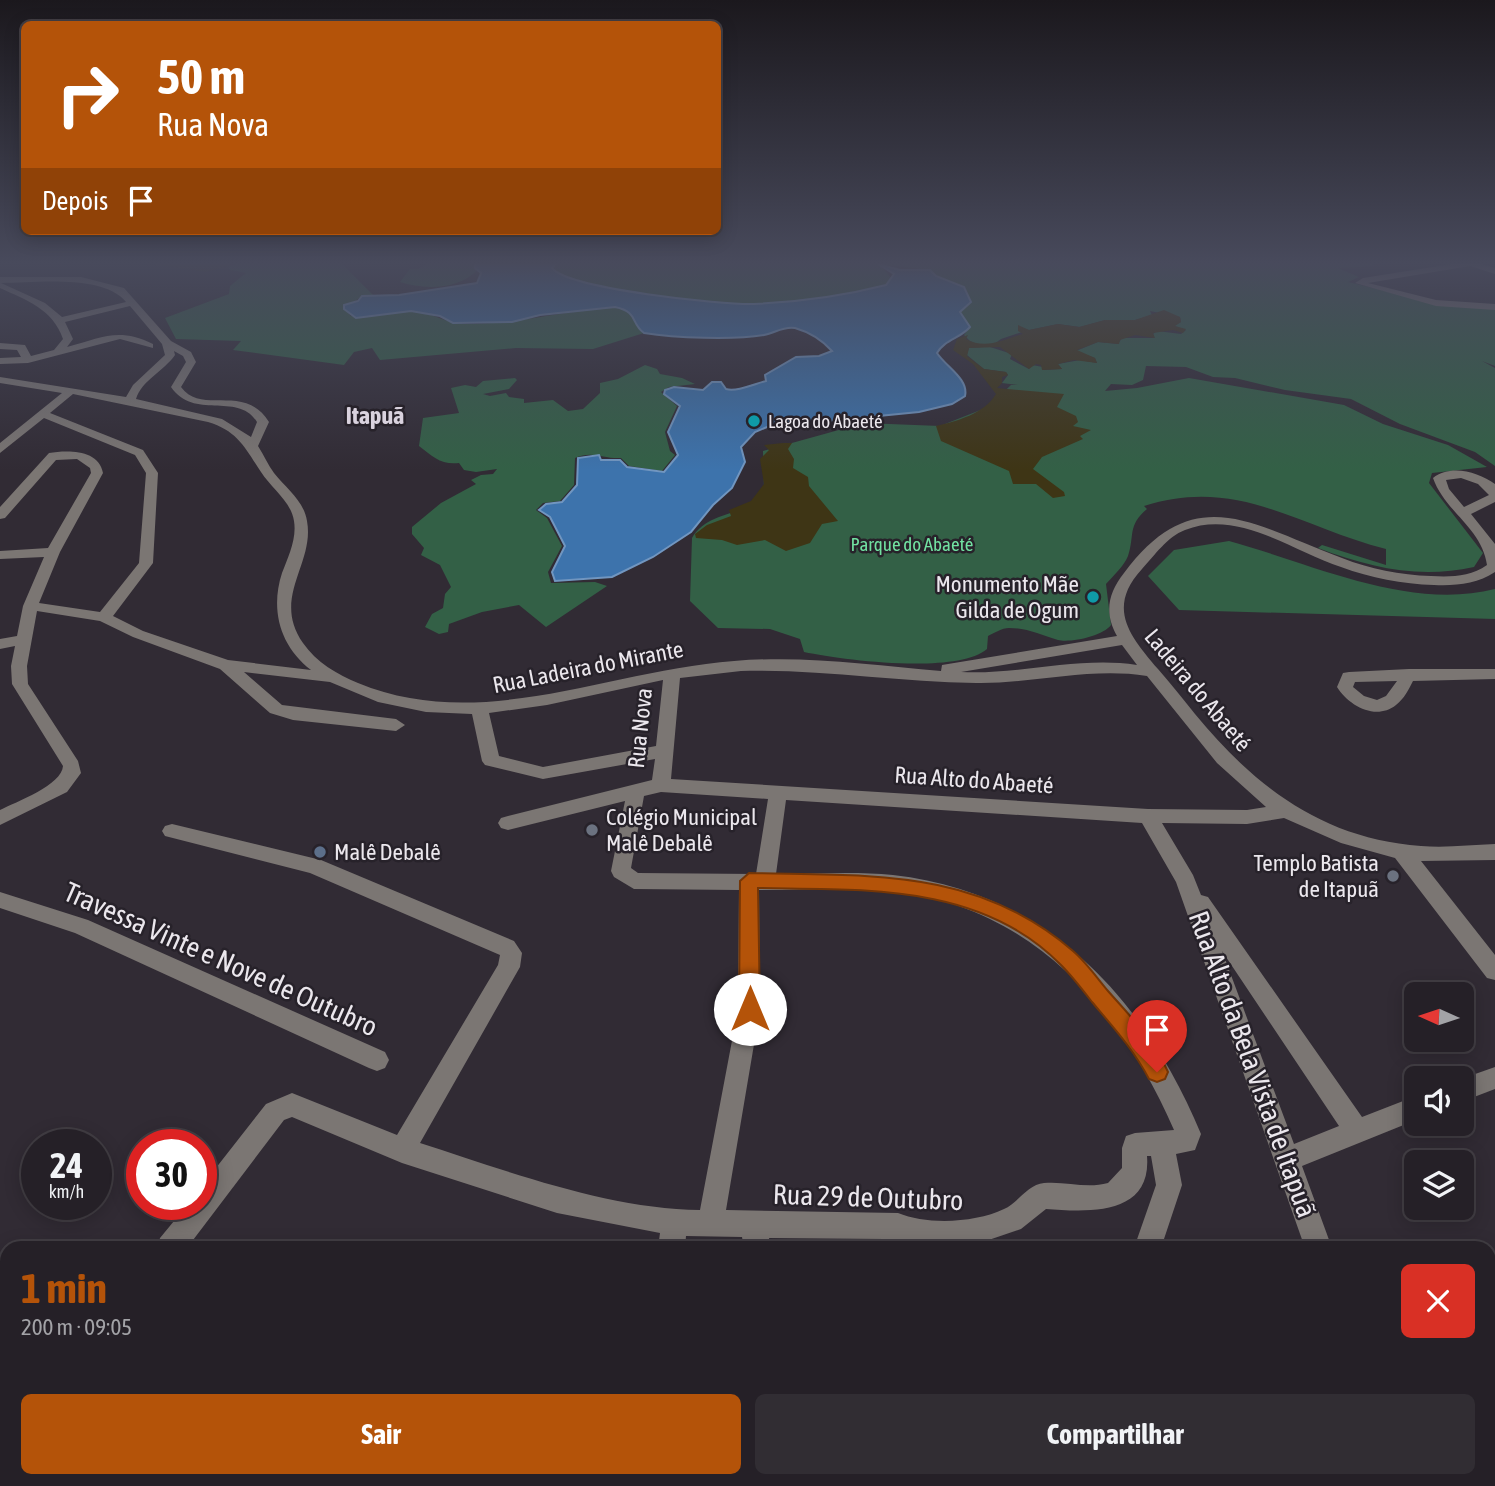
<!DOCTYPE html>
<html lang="pt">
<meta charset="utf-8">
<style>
:root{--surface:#252027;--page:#312d33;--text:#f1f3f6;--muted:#a3a3a7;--line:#423e44;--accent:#b45309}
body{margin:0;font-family:"Asap Condensed",sans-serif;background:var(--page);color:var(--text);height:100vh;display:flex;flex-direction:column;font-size:26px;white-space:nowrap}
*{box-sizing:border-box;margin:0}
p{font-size:23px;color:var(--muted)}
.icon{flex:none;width:38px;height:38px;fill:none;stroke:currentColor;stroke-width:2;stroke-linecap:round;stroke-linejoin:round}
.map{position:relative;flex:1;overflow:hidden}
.drawer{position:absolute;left:0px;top:1241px;width:1496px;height:247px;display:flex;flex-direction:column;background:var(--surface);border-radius:21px 21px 0 0;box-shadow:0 4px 18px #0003,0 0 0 2px var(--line)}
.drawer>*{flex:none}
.guide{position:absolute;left:21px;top:21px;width:700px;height:214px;border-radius:10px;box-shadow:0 4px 18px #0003,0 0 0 2px var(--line);background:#b45309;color:#fff;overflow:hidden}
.needle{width:46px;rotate:273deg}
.buttons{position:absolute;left:1404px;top:982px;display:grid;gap:14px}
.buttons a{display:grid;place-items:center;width:70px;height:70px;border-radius:10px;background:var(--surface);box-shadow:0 4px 18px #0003,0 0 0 2px var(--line);font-size:35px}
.speed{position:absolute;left:21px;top:1129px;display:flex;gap:14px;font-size:35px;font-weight:700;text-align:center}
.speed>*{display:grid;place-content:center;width:91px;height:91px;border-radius:50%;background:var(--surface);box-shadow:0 4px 18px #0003,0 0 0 2px var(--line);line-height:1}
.speed small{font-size:18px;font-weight:400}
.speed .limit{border:10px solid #d22;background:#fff;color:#111}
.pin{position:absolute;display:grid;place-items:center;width:60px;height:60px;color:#fff;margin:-72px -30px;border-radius:50% 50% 50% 0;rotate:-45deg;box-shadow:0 0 7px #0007}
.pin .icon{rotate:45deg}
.me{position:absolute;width:77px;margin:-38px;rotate:0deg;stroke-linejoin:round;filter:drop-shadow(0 0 5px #0008)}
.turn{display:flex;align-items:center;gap:24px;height:147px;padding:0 21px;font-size:32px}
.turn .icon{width:91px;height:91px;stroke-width:2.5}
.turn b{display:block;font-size:49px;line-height:60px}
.then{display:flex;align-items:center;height:66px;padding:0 21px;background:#0003;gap:14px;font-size:26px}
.round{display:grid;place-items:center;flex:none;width:74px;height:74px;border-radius:10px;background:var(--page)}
.head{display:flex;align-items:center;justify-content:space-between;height:119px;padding:0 21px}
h1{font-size:42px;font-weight:700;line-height:52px;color:var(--accent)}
.action{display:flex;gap:14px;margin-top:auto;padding:14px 21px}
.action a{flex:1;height:80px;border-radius:10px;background:var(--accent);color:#fff;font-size:28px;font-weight:700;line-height:80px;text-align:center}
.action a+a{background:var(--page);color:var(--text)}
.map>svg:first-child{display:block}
.green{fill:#336046;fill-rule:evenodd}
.sand{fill:#3e3515}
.water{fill:#3d73ac;stroke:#7196c0;stroke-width:2}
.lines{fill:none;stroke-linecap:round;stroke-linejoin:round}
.minor{fill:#7b7673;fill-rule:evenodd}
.route{fill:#b45309;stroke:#753606;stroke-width:2}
.culture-dot{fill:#0f9aa8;stroke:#27222a;stroke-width:2.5}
.worship-dot{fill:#6b7280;stroke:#27222a;stroke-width:2.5}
.service-dot{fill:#5c6f8a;stroke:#27222a;stroke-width:2.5}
.labels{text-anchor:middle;stroke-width:5;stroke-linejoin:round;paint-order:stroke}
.far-poi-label{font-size:19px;fill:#ebe7ed;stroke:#27222a;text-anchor:start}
.far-park-label{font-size:19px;fill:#71e0a1;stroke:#27222a}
.poi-label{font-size:23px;fill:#ebe7ed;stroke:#27222a;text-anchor:end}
.street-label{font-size:23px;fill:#ebe7ed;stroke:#27222a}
.far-district-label{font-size:24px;font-weight:bold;fill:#d9d2de;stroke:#27222a}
.near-street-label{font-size:28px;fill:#ebe7ed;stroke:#27222a}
</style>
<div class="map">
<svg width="1495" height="1486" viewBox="0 0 1495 1486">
<rect width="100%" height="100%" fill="#312b34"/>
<g class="green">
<path d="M 233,262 L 340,262 L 373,295 L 362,296 L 344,309 L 351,316 C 371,317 389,310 409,311 C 430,311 446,324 466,324 C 517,324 564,311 615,307 C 639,312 630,323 644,333 L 593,349 L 516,348 L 380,360 L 372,348 L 354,352 L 344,365 L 233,350 L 241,341 L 176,339 L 165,318 L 229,294 L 230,286 L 246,273 L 230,270 L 228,267 L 235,264 Z"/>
<path d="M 431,262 L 476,262 L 478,269 C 460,290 424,290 400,282 L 410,269 L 418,269 Z"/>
<path d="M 557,262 L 1370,262 L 1376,266 L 1338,268 L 1359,277 L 1348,282 L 1436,303 L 1495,307 L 1495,366 L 1482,361 L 1495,368 L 1495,466 L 1475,452 L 1400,424 L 1351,399 L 1285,390 L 1235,378 L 1213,377 L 1186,367 L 1146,366 L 1143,380 L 1132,385 L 1111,384 L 1105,391 L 1137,388 L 1189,378 L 1344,405 L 1383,424 L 1448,445 L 1487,467 L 1432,473 L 1429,483 L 1483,553 L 1474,567 C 1419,579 1371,568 1318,548 L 1322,545 L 1386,565 L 1386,549 C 1299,527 1238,476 1144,506 L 1147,509 C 1127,526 1135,535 1128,556 C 1124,566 1113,576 1106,584 L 1111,625 C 1103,636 1071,643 1058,640 C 1041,635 1027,628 1009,628 C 1002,628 994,633 988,636 L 987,649 C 956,675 843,660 804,652 L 800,639 L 770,629 L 718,628 L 690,601 L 692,538 C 705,515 733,516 752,503 C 757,500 760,493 764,489 L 763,451 L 864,423 L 940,426 L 988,407 L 1011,385 L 1018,385 L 1002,383 L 1008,375 L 1006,372 L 984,369 L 967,355 L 969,348 L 984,347 L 970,341 L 964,335 L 970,327 L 960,312 L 970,302 L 966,298 L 968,293 C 959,280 940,281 930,270 L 880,264 L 891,278 L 886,285 C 843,296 798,303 754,304 C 722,305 569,289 552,268 ZM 1150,311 L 1180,317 L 1181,322 L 1174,326 L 1186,330 L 1181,334 L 1157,331 L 1153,334 L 1154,338 L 1122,338 L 1118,344 L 1098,342 L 1076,351 L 1095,358 L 1097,363 L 1080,360 L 1058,364 L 1062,369 L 1043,370 L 1043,367 L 1032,365 L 1029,369 L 1010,359 L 1012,354 L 990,347 L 1001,339 L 1022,332 L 1023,328 L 1029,330 L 1058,324 L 1080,327 L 1105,320 L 1135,320 L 1152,315 Z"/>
<path d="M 645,365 L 657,369 L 660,374 L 682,378 L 695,384 L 669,387 L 661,392 L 677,406 L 665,432 L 670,451 L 675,455 L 662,471 L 629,466 L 621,458 C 603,459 592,450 575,458 L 574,485 L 560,501 L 543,503 L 536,510 L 547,518 L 562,546 L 548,572 L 551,583 L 595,582 L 607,586 L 546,627 L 519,605 L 482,612 L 449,624 L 448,632 L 439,634 L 425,627 L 432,614 L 443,608 L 445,594 L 451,587 L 440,565 L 421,555 L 424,548 L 412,534 L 412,527 L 441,503 L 476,484 L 471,480 L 481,475 L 493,474 L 497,469 L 476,472 L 464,470 L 459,463 C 441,465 433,457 419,446 L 423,418 L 459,413 L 451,388 L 465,385 L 476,387 L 483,381 L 515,378 L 517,380 L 509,389 L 483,394 L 490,396 L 506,393 L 509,397 L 524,399 L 524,403 L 553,400 L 568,411 L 583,409 L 600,393 L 600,383 L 618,379 Z"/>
<path d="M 1229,541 C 1310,563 1408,611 1495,589 L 1495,619 L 1179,610 L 1148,576 L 1174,550 Z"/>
</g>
<g class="sand">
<path d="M 139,262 L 233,262 L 235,264 L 206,272 Z"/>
<path d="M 1164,310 L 1180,317 L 1181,322 L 1175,326 L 1186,329 L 1183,333 L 1173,330 L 1153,333 L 1155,338 L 1135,335 L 1120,340 L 1119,344 L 1098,342 L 1077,350 L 1095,358 L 1097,363 L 1074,360 L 1058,364 L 1062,369 L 1042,370 L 1041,365 L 1036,364 L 1029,369 L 1000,347 L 969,348 L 967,356 L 984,369 L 1006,372 L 1008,375 L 1002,377 L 1002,383 L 997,388 L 1064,394 L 1057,407 L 1076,416 L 1078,422 L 1073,426 L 1091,430 L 1080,436 L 1083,439 L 1042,457 L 1033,469 L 1064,492 L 1065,496 L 1053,498 L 1036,484 L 1013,484 L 1009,471 L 941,441 L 936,426 C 957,421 984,414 996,394 L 973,364 L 953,350 L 957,339 L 968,335 L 966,339 C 986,350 1004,339 1023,334 L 1018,331 L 1018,325 L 1029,330 L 1058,324 L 1079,327 L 1105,320 L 1135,320 Z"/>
<path d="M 783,443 L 792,443 L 788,449 L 794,459 L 793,468 L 808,477 L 809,486 L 838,521 L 822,524 L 810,543 L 786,551 L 765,540 L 737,545 L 722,540 L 696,538 L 695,534 L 707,525 L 731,516 L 729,510 L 751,501 L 764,484 L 760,459 L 769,450 L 764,445 Z"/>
</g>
<path class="water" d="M 475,262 L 557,262 L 552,268 C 569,289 722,305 754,304 C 798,302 843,296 886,285 L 894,274 L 878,264 L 900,270 L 930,270 L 936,276 L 964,287 L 971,302 L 960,312 L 970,327 C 961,338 944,340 937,353 C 946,367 969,379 965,396 L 952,404 L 919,412 L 767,427 L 755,432 L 741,447 L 745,462 L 732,488 L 713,505 L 691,532 L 653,557 L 612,577 L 555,581 L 552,572 L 565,546 L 550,517 L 539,510 L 546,504 L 562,502 L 577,485 L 578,458 L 599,455 L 601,460 L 620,460 L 627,467 L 664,472 L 678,455 L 668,432 L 680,406 L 664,394 L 665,390 L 674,387 L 703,390 L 712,382 L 721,382 L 726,389 C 737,392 754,384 766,381 L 765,375 L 796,357 L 819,356 L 832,351 C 823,341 809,332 795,328 C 783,326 775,333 764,335 C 734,340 675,338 644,333 C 630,323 639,312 615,307 L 540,315 L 512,322 L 453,323 L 440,316 L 411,311 L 356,318 L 344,309 L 344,305 L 358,301 L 362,296 L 399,295 L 477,283 L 481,273 L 475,268 Z"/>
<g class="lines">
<g class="minor">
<path d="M 1464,262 L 1475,262 L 1495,268 L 1495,274 L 1470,266 L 1368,283 L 1436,300 L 1495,304 L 1495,310 L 1436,306 L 1355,283 L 1363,278 Z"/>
<path d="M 0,277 L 81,277 L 124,288 L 171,341 L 191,352 L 196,362 L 181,387 C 202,416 244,382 269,422 L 258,446 C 264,455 268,465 274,473 C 286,488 304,501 307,521 C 315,564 271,597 303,643 C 316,662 338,675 358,683 C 481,734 610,670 734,661 C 803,655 873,665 941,671 L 942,665 L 948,664 L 1117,636 C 1104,613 1108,593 1124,573 C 1195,478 1254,526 1342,558 C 1370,569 1400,575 1431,576 C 1450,577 1470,577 1487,565 C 1482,528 1445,512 1433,478 C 1451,464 1478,472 1495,484 L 1495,502 L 1471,514 L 1495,544 L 1495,572 C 1477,584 1455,586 1434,585 C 1402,584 1371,578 1341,567 C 1292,551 1238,509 1185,530 C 1167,537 1155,555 1142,569 C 1106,608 1130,636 1158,669 C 1171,684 1183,699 1195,714 C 1255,787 1323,839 1421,846 C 1446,848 1470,845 1495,844 L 1495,860 L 1421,861 L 1495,955 L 1495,980 L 1487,978 L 1395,858 L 1341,843 L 1284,818 L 1247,824 L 1162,823 L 1193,875 L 1201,895 L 1208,897 L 1362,1117 L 1416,1096 L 1416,1120 L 1302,1166 L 1332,1248 L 1305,1248 L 1176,882 L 1142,823 L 786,800 L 776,874 C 814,874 855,871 893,875 C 1046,892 1144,997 1201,1134 L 1195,1150 L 1176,1154 L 1182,1185 L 1161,1248 L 1134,1248 L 1156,1185 L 1151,1156 L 1147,1156 C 1152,1217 1086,1212 1046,1209 L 1021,1229 L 974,1245 L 885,1248 L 885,1239 L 769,1238 L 771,1248 L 744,1248 L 742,1237 L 686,1236 L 685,1248 L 658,1248 L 660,1233 L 557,1213 L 402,1163 L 292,1117 L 284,1120 L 187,1248 L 157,1248 L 160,1238 L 188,1204 L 201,1204 L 201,1187 L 266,1104 L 292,1093 L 397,1135 L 498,965 L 500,955 L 310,873 L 165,836 L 162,831 L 165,826 L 172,824 L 321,860 L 514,941 L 522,953 L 520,967 L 420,1143 C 507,1171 608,1209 700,1210 L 738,1009 L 739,890 L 634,889 L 614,877 L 611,871 L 625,801 L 508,830 L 501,828 L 498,823 L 501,818 L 508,816 L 652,780 L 655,759 L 543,779 L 485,765 L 482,761 L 472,714 L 426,712 L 378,702 L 330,682 L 244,672 L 282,705 L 396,719 L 405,725 L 396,731 L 293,720 L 270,713 L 220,669 L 133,637 L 100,621 L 37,611 L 27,666 L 28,684 L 78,761 L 81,773 L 67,792 L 0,825 L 0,810 C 16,802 62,785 63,766 L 12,684 L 11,666 L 15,646 L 0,649 L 0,639 L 17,636 L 23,606 L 44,557 L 0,559 L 0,551 L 48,548 L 91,473 L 90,468 L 77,459 L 56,460 L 5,518 L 0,519 L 0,507 L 49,453 C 67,450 99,449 103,473 L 60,552 L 39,603 L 100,612 L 139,563 L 146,473 L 135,455 L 44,418 L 0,453 L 0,443 L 62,393 L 0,383 L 0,377 L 126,397 L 133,385 L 165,355 L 162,344 L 130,306 L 65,322 L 73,339 L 67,347 C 102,338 118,327 153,344 L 153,348 L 120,339 L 28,363 L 0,364 L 0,358 L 21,357 L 17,350 L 0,349 L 0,343 L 25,345 L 31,356 L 54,350 L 63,339 C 53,309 26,300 0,288 ZM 1,283 C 36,283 103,274 126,302 L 62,317 L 45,303 ZM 174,351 L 183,356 L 186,362 L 171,387 C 194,421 238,391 257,422 L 251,437 L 222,419 L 136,399 C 142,380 164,371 175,355 ZM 73,394 L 208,422 C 238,431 245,448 261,472 C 271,488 291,501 294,521 C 297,539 288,557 282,573 C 270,610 280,646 311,670 L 228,660 L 143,631 L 113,616 L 153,563 L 158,473 L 143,450 L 50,413 ZM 1461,478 L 1478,484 L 1489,495 L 1464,507 L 1449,489 L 1446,480 ZM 1122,645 L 1137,665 C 1079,656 1020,675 961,672 ZM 741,671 C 820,669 897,682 976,683 C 1033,684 1089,667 1147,676 L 1217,763 L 1266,807 L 1247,810 L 1148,809 L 671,779 L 680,678 ZM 663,680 L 656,746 L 543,767 L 499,756 L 489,713 L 547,705 ZM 661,792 L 768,799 L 756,874 L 638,873 L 631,868 L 644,796 ZM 759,890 C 803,890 849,887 892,891 C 1030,906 1121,1008 1174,1130 L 1135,1133 L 1126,1136 L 1122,1148 L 1122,1168 L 1108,1183 C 1086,1189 1066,1181 1044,1183 C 1028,1184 1018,1203 1004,1209 C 975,1223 927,1225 898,1213 L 726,1210 L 760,1009 ZM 1222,951 L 1339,1126 L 1294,1144 Z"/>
<path d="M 1409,669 L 1495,669 L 1495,679 L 1413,681 C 1409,689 1404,699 1396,705 C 1376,721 1349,706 1337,687 L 1343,673 L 1349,672 ZM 1397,681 L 1386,696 L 1377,700 L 1364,696 L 1353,687 L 1355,682 Z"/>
<path d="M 0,892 L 88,920 L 385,1052 L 389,1060 L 385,1068 L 377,1071 L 369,1068 L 75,933 L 0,908 Z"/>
<path d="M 1495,1067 L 1495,1089 L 1461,1102 L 1461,1079 Z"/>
<path d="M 1495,1329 L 1495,1357 L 1489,1359 L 1489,1331 Z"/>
<path d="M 1495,1458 L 1495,1486 L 1474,1486 L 1477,1480 L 1489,1480 L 1489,1461 Z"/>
<path d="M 7,1462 L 7,1480 L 22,1480 L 19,1486 L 0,1486 L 0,1465 Z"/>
<path d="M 616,1480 L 648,1480 L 647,1486 L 615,1486 Z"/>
<rect x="807" y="1480" width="32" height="6"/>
<path d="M 1372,1480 L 1404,1480 L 1406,1486 L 1374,1486 Z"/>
</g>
</g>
<linearGradient id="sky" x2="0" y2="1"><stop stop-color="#1b181d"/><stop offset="0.56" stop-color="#484a5c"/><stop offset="1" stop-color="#484a5c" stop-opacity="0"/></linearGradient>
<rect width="1495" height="470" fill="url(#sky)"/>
<path class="route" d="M 749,873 C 868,876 976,867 1073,951 C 1086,962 1097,978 1108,991 C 1130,1016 1154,1040 1168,1072 L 1165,1079 L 1157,1082 L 1149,1079 C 1134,1050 1113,1027 1092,1002 C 1082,989 1072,976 1061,965 C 981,883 864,890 758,888 L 760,1009 L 757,1015 L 750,1018 L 742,1015 L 739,1009 L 740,881 Z"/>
<g class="culture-dot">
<circle cx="754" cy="421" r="7"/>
<circle cx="1093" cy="597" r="7"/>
</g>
<g class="worship-dot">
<circle cx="592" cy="830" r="7"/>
<circle cx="1393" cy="876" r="7"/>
</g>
<circle class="service-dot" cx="320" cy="852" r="7"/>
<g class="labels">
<g class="far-poi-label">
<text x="768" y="428">Lagoa do Abaeté</text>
</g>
<g class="far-park-label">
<text x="912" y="551">Parque do Abaeté</text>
</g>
<g class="poi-label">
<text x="1079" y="592">Monumento Mãe<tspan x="1079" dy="26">Gilda de Ogum</tspan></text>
<text x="606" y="825" text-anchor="start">Colégio Municipal<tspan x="606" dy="26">Malê Debalê</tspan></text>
<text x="334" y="860" text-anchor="start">Malê Debalê</text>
<text x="1379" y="871">Templo Batista<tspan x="1379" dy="26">de Itapuã</tspan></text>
</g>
<g class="street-label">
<text transform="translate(588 667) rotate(-11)" y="8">Rua Ladeira do Mirante</text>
<text transform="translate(1198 690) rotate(50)" y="8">Ladeira do Abaeté</text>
<text transform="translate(640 728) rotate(-84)" y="8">Rua Nova</text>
<text transform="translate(974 780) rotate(4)" y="8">Rua Alto do Abaeté</text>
</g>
<g class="far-district-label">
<text x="375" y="424">Itapuã</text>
</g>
<g class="near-street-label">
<text transform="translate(221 959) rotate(24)" y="10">Travessa Vinte e Nove de Outubro</text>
<text transform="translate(1253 1064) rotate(70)" y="10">Rua Alto da Bela Vista de Itapuã</text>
<text transform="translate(868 1197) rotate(2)" y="10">Rua 29 de Outubro</text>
</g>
</g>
</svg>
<div class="buttons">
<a><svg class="needle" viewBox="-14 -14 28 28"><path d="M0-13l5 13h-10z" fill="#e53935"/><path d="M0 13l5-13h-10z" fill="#a3a3a7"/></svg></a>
<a><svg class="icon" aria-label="sound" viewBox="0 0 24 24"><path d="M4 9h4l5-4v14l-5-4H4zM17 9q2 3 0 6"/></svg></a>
<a><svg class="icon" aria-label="layers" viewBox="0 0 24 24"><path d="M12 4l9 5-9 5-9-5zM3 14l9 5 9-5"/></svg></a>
</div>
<div class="speed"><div>24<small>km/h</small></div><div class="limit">30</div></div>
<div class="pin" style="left:1157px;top:1072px;background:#d93025"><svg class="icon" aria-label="arrive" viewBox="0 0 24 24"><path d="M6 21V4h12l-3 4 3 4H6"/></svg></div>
<svg class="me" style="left:750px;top:1009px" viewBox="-20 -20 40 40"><circle r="19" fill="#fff"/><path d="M0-13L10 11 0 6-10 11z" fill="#b45309"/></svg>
<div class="guide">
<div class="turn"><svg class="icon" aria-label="right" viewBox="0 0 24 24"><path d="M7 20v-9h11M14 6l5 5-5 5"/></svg><div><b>50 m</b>Rua Nova</div></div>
<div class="then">Depois<svg class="icon" aria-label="arrive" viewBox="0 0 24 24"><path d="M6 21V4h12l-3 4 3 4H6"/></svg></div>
</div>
<section class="drawer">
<div class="head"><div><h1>1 min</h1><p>200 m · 09:05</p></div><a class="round" style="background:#d93025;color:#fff"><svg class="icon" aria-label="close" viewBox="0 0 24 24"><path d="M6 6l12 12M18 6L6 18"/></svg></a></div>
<div class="action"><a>Sair</a><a>Compartilhar</a></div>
</section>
</div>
